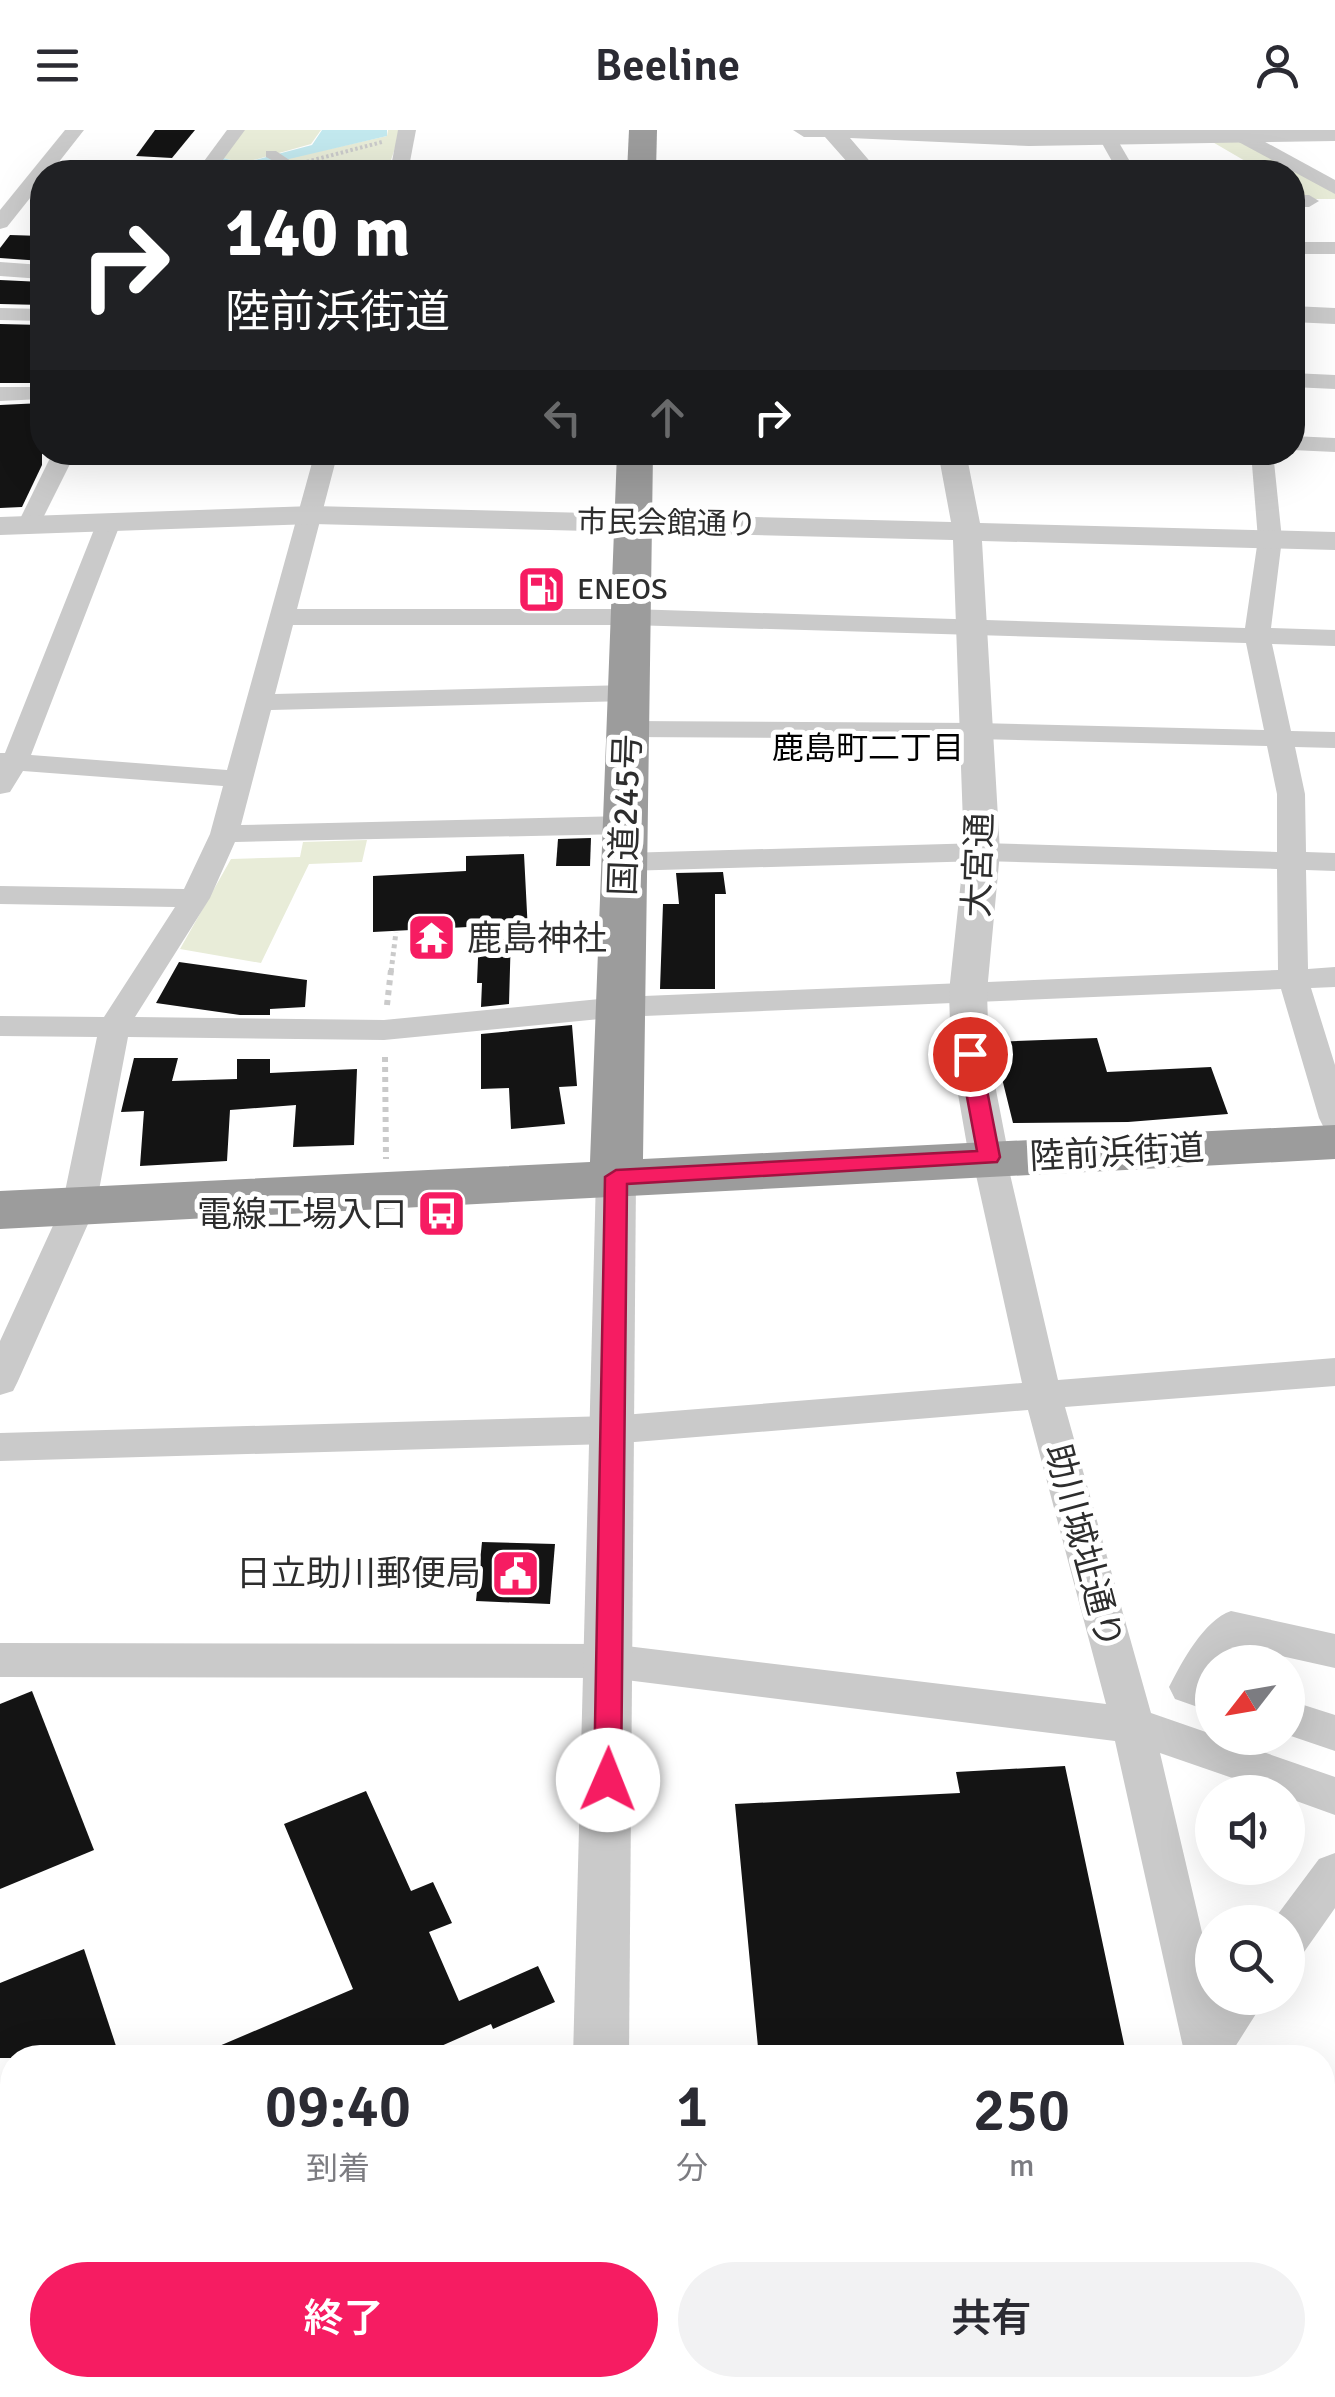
<!DOCTYPE html>
<html lang="ja">
<meta charset="utf-8">
<style>
:root{--surface:#fff;--page:#f2f2f3;--text:#2b2b33;--muted:#7c7c81;--accent:#f61c62}
body{margin:0;font-family:Signika,"Noto Sans JP",sans-serif;background:var(--page);color:var(--text);height:100vh;display:flex;flex-direction:column;font-size:38px;white-space:nowrap}
*{box-sizing:border-box;margin:0}
p{font-size:32px;color:var(--muted)}
.icon{flex:none;width:55px;height:55px;fill:none;stroke:currentColor;stroke-width:2;stroke-linecap:round;stroke-linejoin:round}
.map{position:relative;flex:1;overflow:hidden}
.sheet{position:absolute;left:0px;top:1915px;width:1335px;height:352px;display:flex;flex-direction:column;background:var(--surface);border-radius:40px 40px 0 0;box-shadow:0 10px 40px #0002}
.sheet>*{flex:none}
.banner{position:absolute;left:30px;top:30px;width:1275px;height:305px;border-radius:40px;box-shadow:0 10px 40px #0002;background:#202124;color:#fff;overflow:hidden}
.needle{width:65px;rotate:239deg}
.buttons{position:absolute;left:1195px;top:1515px;display:grid;gap:20px}
.buttons a{display:grid;place-items:center;width:110px;height:110px;border-radius:50%;background:var(--surface);box-shadow:0 10px 40px #0002;font-size:50px}
.pin{position:absolute;display:grid;place-items:center;width:85px;height:85px;color:#fff;margin:-42px;border:5px solid #fff;border-radius:50%;box-shadow:0 2px 10px #0007}
.me{position:absolute;width:110px;margin:-55px;rotate:1deg;stroke-linejoin:round;filter:drop-shadow(0 0 8px #0008)}
.turn{display:flex;align-items:center;gap:35px;height:210px;padding:0 30px;font-size:45px}
.turn .icon{width:130px;height:130px;stroke-width:2.5}
.turn b{display:block;font-size:70px;line-height:85px}
.lanes{display:flex;align-items:center;height:95px;padding:0 30px;background:#0003;justify-content:center;gap:50px;direction:ltr}
.lanes .off{opacity:.35}
.eta{display:flex;justify-content:space-evenly;align-items:center;height:170px;text-align:center}
.eta b{font-size:60px;font-weight:600;line-height:70px}
.action{display:flex;gap:20px;margin-top:auto;padding:20px 30px}
.action a{flex:1;height:115px;border-radius:60px;background:var(--accent);color:#fff;font-size:40px;font-weight:600;line-height:115px;text-align:center}
.action a+a{background:var(--page);color:var(--text)}
header{display:flex;justify-content:space-between;align-items:center;height:130px;padding:0 30px;background:var(--surface);font-size:45px;font-weight:600}
.map>svg:first-child{display:block}
.green{fill:#e8ecd8}
.water{fill:#c2e8ee}
.building{fill:#141414}
.lines{fill:none;stroke-linecap:round;stroke-linejoin:round}
.path-far2{stroke:#cacaca;stroke-width:4;stroke-dasharray:2.5 2.5;stroke-linecap:butt}
.path-far1{stroke:#cacaca;stroke-width:5;stroke-dasharray:4 4;stroke-linecap:butt}
.path{stroke:#cacaca;stroke-width:6;stroke-dasharray:5 5;stroke-linecap:butt}
.pedestrian{fill:#cacaca;fill-rule:evenodd}
.minor{fill:#cacaca;fill-rule:evenodd}
.tertiary{fill:#cacaca;fill-rule:evenodd}
.trunk{fill:#9c9c9c;fill-rule:evenodd}
.route{fill:#f61c62;stroke:#a01240;stroke-width:2.5}
.labels{text-anchor:middle;stroke-width:10;stroke-linejoin:round;paint-order:stroke}
.far-street-label{font-size:30px;fill:#2d2d2d;stroke:#fff}
.far-poi-label{font-size:30px;fill:#2d2d2d;stroke:#fff;text-anchor:start}
.far-neighbourhood-label{font-size:32px;fill:#000;stroke:#fff}
.street-label{font-size:35px;fill:#2d2d2d;stroke:#fff}
.poi-label{font-size:35px;fill:#2d2d2d;stroke:#fff;text-anchor:end}
</style>
<header><svg class="icon" aria-label="menu" viewBox="0 0 24 24"><path d="M4 6h16M4 12h16M4 18h16"/></svg>Beeline<svg class="icon" aria-label="person" viewBox="0 0 24 24"><circle cx="12" cy="8" r="4"/><path d="M4 21q1-7 8-7t8 7"/></svg></header>
<div class="map">
<svg width="1335" height="2267" viewBox="0 0 1335 2267">
<rect width="100%" height="100%" fill="#fff"/>
<g class="green">
<path d="M 244,0 L 321,0 L 311,14 L 243,33 L 223,28 Z"/>
<path d="M 388,0 L 401,0 L 387,42 L 239,42 L 245,38 L 387,6 Z"/>
<path d="M 1204,7 L 1238,7 L 1335,60 L 1335,69 L 1310,69 L 1293,59 L 1292,42 L 1264,42 Z"/>
<path d="M 367,710 L 362,732 L 309,734 L 261,833 L 180,819 L 231,729 L 300,727 L 303,712 Z"/>
</g>
<path class="water" d="M 322,0 L 387,0 L 387,6 L 255,37 L 217,34 L 223,28 L 243,33 L 312,15 Z"/>
<g class="building">
<path d="M 155,0 L 195,0 L 172,28 L 136,26 Z"/>
<path d="M 10,105 L 42,106 L 42,131 L 0,128 L 0,118 Z"/>
<path d="M 0,150 L 42,152 L 42,175 L 0,174 Z"/>
<path d="M 0,194 L 42,195 L 42,253 L 0,253 Z"/>
<path d="M 42,273 L 42,335 L 22,377 L 0,378 L 0,275 Z"/>
<path d="M 591,708 L 590,736 L 556,736 L 558,709 Z"/>
<path d="M 524,724 L 528,802 L 511,803 L 509,874 L 481,877 L 482,853 L 477,853 L 479,804 L 468,805 L 468,797 L 373,802 L 373,746 L 466,741 L 466,726 Z"/>
<path d="M 723,742 L 726,764 L 715,764 L 715,859 L 660,859 L 663,774 L 679,774 L 676,743 Z"/>
<path d="M 179,832 L 307,850 L 305,877 L 270,879 L 270,885 L 240,885 L 156,873 Z"/>
<path d="M 572,895 L 577,956 L 559,957 L 565,994 L 511,999 L 509,958 L 481,959 L 481,904 Z"/>
<path d="M 1097,908 L 1107,942 L 1211,937 L 1228,984 L 1128,992 L 1013,993 L 993,912 Z"/>
<path d="M 134,928 L 178,928 L 172,951 L 237,949 L 237,929 L 270,929 L 270,943 L 357,939 L 354,1015 L 293,1017 L 296,975 L 230,980 L 227,1031 L 140,1036 L 144,981 L 121,982 Z"/>
<path d="M 482,1412 L 555,1414 L 550,1474 L 476,1471 Z"/>
<path d="M 32,1561 L 94,1720 L 0,1759 L 0,1574 Z"/>
<path d="M 1065,1636 L 1127,1928 L 759,1928 L 735,1674 L 960,1663 L 956,1642 Z"/>
<path d="M 366,1661 L 411,1761 L 433,1752 L 452,1793 L 429,1802 L 459,1871 L 538,1836 L 555,1872 L 493,1899 L 491,1894 L 414,1928 L 191,1928 L 353,1859 L 284,1694 Z"/>
<path d="M 84,1819 L 120,1928 L 0,1928 L 0,1853 Z"/>
</g>
<g class="lines">
<path class="path-far2" d="M 302,33 L 382,12"/>
<path class="path-far1" d="M 391,842 L 396,802"/>
<g class="path">
<path d="M 387,875 L 391,840"/>
<path d="M 385,927 L 386,1029"/>
</g>
<path class="pedestrian" d="M 266,21 L 276,21 L 291,31 L 279,34 L 266,27 Z"/>
<g class="minor">
<path d="M 65,0 L 84,0 L 51,42 L 42,42 L 42,53 L 7,97 L 0,99 L 0,80 Z"/>
<path d="M 227,0 L 245,0 L 214,42 L 196,42 Z"/>
<path d="M 398,0 L 416,0 L 408,42 L 390,42 Z"/>
<path d="M 1233,1 L 1245,1 L 1335,50 L 1335,64 L 1233,9 Z"/>
<path d="M 1108,3 L 1114,4 L 1136,42 L 1118,42 L 1099,8 Z"/>
<path d="M 1292,65 L 1309,65 L 1319,71 L 1309,77 L 1292,77 Z"/>
<rect x="1292" y="112" width="43" height="12"/>
<path d="M 0,178 L 42,179 L 42,191 L 0,190 Z"/>
<path d="M 1292,243 L 1335,245 L 1335,259 L 1292,257 Z"/>
<path d="M 0,257 L 42,257 L 42,269 L 0,271 Z"/>
<path d="M 1292,306 L 1335,308 L 1335,322 L 1292,320 Z"/>
<path d="M 53,322 L 76,322 L 37,400 L 21,400 L 17,395 Z"/>
<path d="M 315,322 L 338,322 L 297,479 L 630,479 L 1245,498 L 1258,409 L 1251,322 L 1273,322 L 1282,409 L 1271,498 L 1335,500 L 1335,516 L 1272,514 L 1291,601 L 1335,602 L 1335,618 L 1295,617 L 1305,664 L 1306,722 L 1335,723 L 1335,741 L 1306,740 L 1308,839 L 1335,837 L 1335,857 L 1311,858 L 1335,935 L 1335,999 L 1323,996 L 1319,988 L 1281,859 L 620,887 L 384,910 L 128,907 L 96,1076 L 18,1251 L 13,1261 L 0,1265 L 0,1211 L 62,1076 L 97,907 L 0,906 L 0,886 L 104,887 L 175,777 L 0,774 L 0,756 L 184,759 L 210,704 L 223,656 L 23,641 L 10,662 L 0,664 L 0,623 L 5,623 L 97,392 L 109,385 L 121,392 L 31,625 L 227,640 ZM 293,495 L 630,495 L 1246,513 L 1264,600 L 977,593 L 628,591 L 614,599 L 628,607 L 977,609 L 1267,616 L 1277,664 L 1277,722 L 982,713 L 624,723 L 614,726 L 610,732 L 614,738 L 624,741 L 982,731 L 1277,739 L 1278,840 L 620,867 L 384,890 L 135,887 L 210,768 L 235,712 L 625,704 L 635,701 L 639,695 L 635,689 L 625,686 L 241,695 L 271,580 L 628,571 L 641,563 L 628,555 L 275,564 Z"/>
<path d="M 989,1016 L 1001,1019 L 1006,1027 L 1058,1250 L 1335,1228 L 1335,1256 L 1065,1277 L 1151,1583 L 1335,1647 L 1335,1685 L 1288,1668 L 1288,1662 L 1273,1662 L 1160,1623 L 1212,1845 L 1212,1868 L 1266,1868 L 1228,1928 L 1181,1928 L 1183,1917 L 1115,1611 L 610,1548 L 0,1547 L 0,1513 L 610,1514 L 1106,1574 L 1028,1280 L 610,1314 L 0,1331 L 0,1303 L 610,1286 L 1022,1253 L 972,1027 L 977,1019 Z"/>
<path d="M 1231,1481 L 1335,1504 L 1335,1538 L 1241,1517 L 1230,1532 L 1212,1532 L 1212,1582 L 1175,1569 L 1169,1557 C 1182,1532 1204,1490 1231,1481 Z"/>
<path d="M 1288,1570 L 1335,1585 L 1335,1621 L 1288,1605 Z"/>
<path d="M 1335,1723 L 1335,1778 L 1304,1822 L 1288,1827 L 1288,1792 L 1272,1792 L 1319,1729 Z"/>
<path d="M 1114,2255 L 1166,2255 L 1164,2267 L 1112,2267 Z"/>
</g>
<g class="tertiary">
<path d="M 793,0 L 1335,0 L 1335,11 L 1029,16 L 850,8 L 879,42 L 856,42 L 825,7 L 804,7 Z"/>
<path d="M 0,132 L 42,135 L 42,149 L 0,146 Z"/>
<path d="M 1292,176 L 1335,178 L 1335,194 L 1292,192 Z"/>
<path d="M 938,322 L 966,322 L 980,393 L 1335,402 L 1335,420 L 982,411 L 1000,722 L 987,862 L 989,924 L 1009,1027 L 1003,1037 L 989,1041 L 975,1037 L 969,1027 L 951,924 L 949,862 L 964,722 L 953,410 L 313,394 L 0,405 L 0,387 L 313,376 L 951,392 Z"/>
<path d="M 616,1033 L 630,1037 L 636,1047 L 629,1928 L 573,1928 L 596,1047 L 602,1037 Z"/>
<path d="M 563,2255 L 625,2255 L 626,2267 L 562,2267 Z"/>
</g>
<g class="trunk">
<path d="M 629,0 L 657,0 L 656,42 L 627,42 Z"/>
<path d="M 617,322 L 653,322 L 643,1029 L 1335,995 L 1335,1029 L 0,1099 L 0,1061 L 590,1032 Z"/>
</g>
</g>
<path class="route" d="M 970,918 L 980,924 L 1000,1027 L 997,1032 L 627,1054 L 621,1650 L 617,1659 L 608,1662 L 598,1659 L 594,1650 L 605,1047 L 616,1040 L 977,1021 L 959,924 Z"/>
<defs>
<symbol id="fuel-square" viewBox="-11 -11 22 22"><rect x="-9" y="-9" width="18" height="18" rx="4" fill="#f61c62" stroke="#fff"/><path d="M-5.5-6h7V0h2V4h1.3V-2.5L3-4.5l.8-.8L6-3V5H2.5V1h-1V6h-7ZM-4.2-4.7v3.2H.2V-4.7Z" fill="#fff"/></symbol>
<symbol id="temple-square" viewBox="-11 -11 22 22"><rect x="-9" y="-9" width="18" height="18" rx="4" fill="#f61c62" stroke="#fff"/><path d="M0-6L5-2H3V0L6.5 2.5H4V6H1.5V3h-3V6H-4V2.5H-6.5L-3 0V-2H-5Z" fill="#fff"/></symbol>
<symbol id="bus-square" viewBox="-11 -11 22 22"><rect x="-9" y="-9" width="18" height="18" rx="4" fill="#f61c62" stroke="#fff"/><path d="M-5-6H5V4H4V6H2V4H-2V6H-4V4H-5ZM-3.5-4V0h7V-4ZM-3.5 1.2v1.5H-2V1.2ZM2 1.2v1.5H3.5V1.2Z" fill="#fff"/></symbol>
<symbol id="civic-square" viewBox="-11 -11 22 22"><rect x="-9" y="-9" width="18" height="18" rx="4" fill="#f61c62" stroke="#fff"/><path d="M-.6-6.5H3V-4.5H.6V-3L4-1V1h2V6H-6V1h2V-1L-.6-3ZM-1.2 2.5V6h2.4V2.5Z" fill="#fff"/></symbol>
</defs>
<g fill-rule="evenodd">
<use href="#fuel-square" x="514" y="432" width="55" height="55"/>
<use href="#temple-square" x="404" y="780" width="55" height="55"/>
<use href="#bus-square" x="414" y="1056" width="55" height="55"/>
<use href="#civic-square" x="488" y="1416" width="55" height="55"/>
</g>
<g class="labels">
<g class="far-street-label">
<text transform="translate(667 393) rotate(1)" y="10">市民会館通り</text>
</g>
<g class="far-poi-label">
<text x="577" y="469">ENEOS</text>
</g>
<g class="far-neighbourhood-label">
<text x="868" y="629">鹿島町二丁目</text>
</g>
<g class="street-label">
<text transform="translate(625 685) rotate(-88)" y="12">国道245号</text>
<text transform="translate(978 735) rotate(-88)" y="12">大宮通</text>
<text transform="translate(1117 1022) rotate(-3)" y="12">陸前浜街道</text>
<text transform="translate(1084 1416) rotate(75)" y="12">助川城址通り</text>
</g>
<g class="poi-label">
<text x="467" y="820" text-anchor="start">鹿島神社</text>
<text x="407" y="1096">電線工場入口</text>
<text x="481" y="1455">日立助川郵便局</text>
</g>
</g>
</svg>
<div class="buttons">
<a><svg class="needle" viewBox="-14 -14 28 28"><path d="M0-13l5 13h-10z" fill="#e53935"/><path d="M0 13l5-13h-10z" fill="#7c7c81"/></svg></a>
<a><svg class="icon" aria-label="sound" viewBox="0 0 24 24"><path d="M4 9h4l5-4v14l-5-4H4zM17 9q2 3 0 6"/></svg></a>
<a><svg class="icon" aria-label="search" viewBox="0 0 24 24"><circle cx="10" cy="10" r="6"/><path d="M15 15l6 6"/></svg></a>
</div>
<div class="pin" style="left:970px;top:924px;background:#d93025"><svg class="icon" aria-label="arrive" viewBox="0 0 24 24"><path d="M6 21V4h12l-3 4 3 4H6"/></svg></div>
<svg class="me" style="left:608px;top:1650px" viewBox="-20 -20 40 40"><circle r="19" fill="#fff"/><path d="M0-13L10 11 0 6-10 11z" fill="#f61c62"/></svg>
<div class="banner">
<div class="turn"><svg class="icon" aria-label="right" viewBox="0 0 24 24"><path d="M7 20v-9h11M14 6l5 5-5 5"/></svg><div><b>140 m</b>陸前浜街道</div></div>
<div class="lanes"><svg class="icon off" aria-label="left" viewBox="0 0 24 24"><path d="M17 20v-9H6M10 6l-5 5 5 5"/></svg><svg class="icon off" aria-label="ahead" viewBox="0 0 24 24"><path d="M12 20V5M6 11l6-6 6 6"/></svg><svg class="icon" aria-label="right" viewBox="0 0 24 24"><path d="M7 20v-9h11M14 6l5 5-5 5"/></svg></div>
</div>
<section class="sheet">
<div class="eta">
<div><b>09:40</b><p>到着</p></div>
<div><b>1</b><p>分</p></div>
<div><b>250</b><p>m</p></div>
</div>
<div class="action"><a>終了</a><a>共有</a></div>
</section>
</div>
